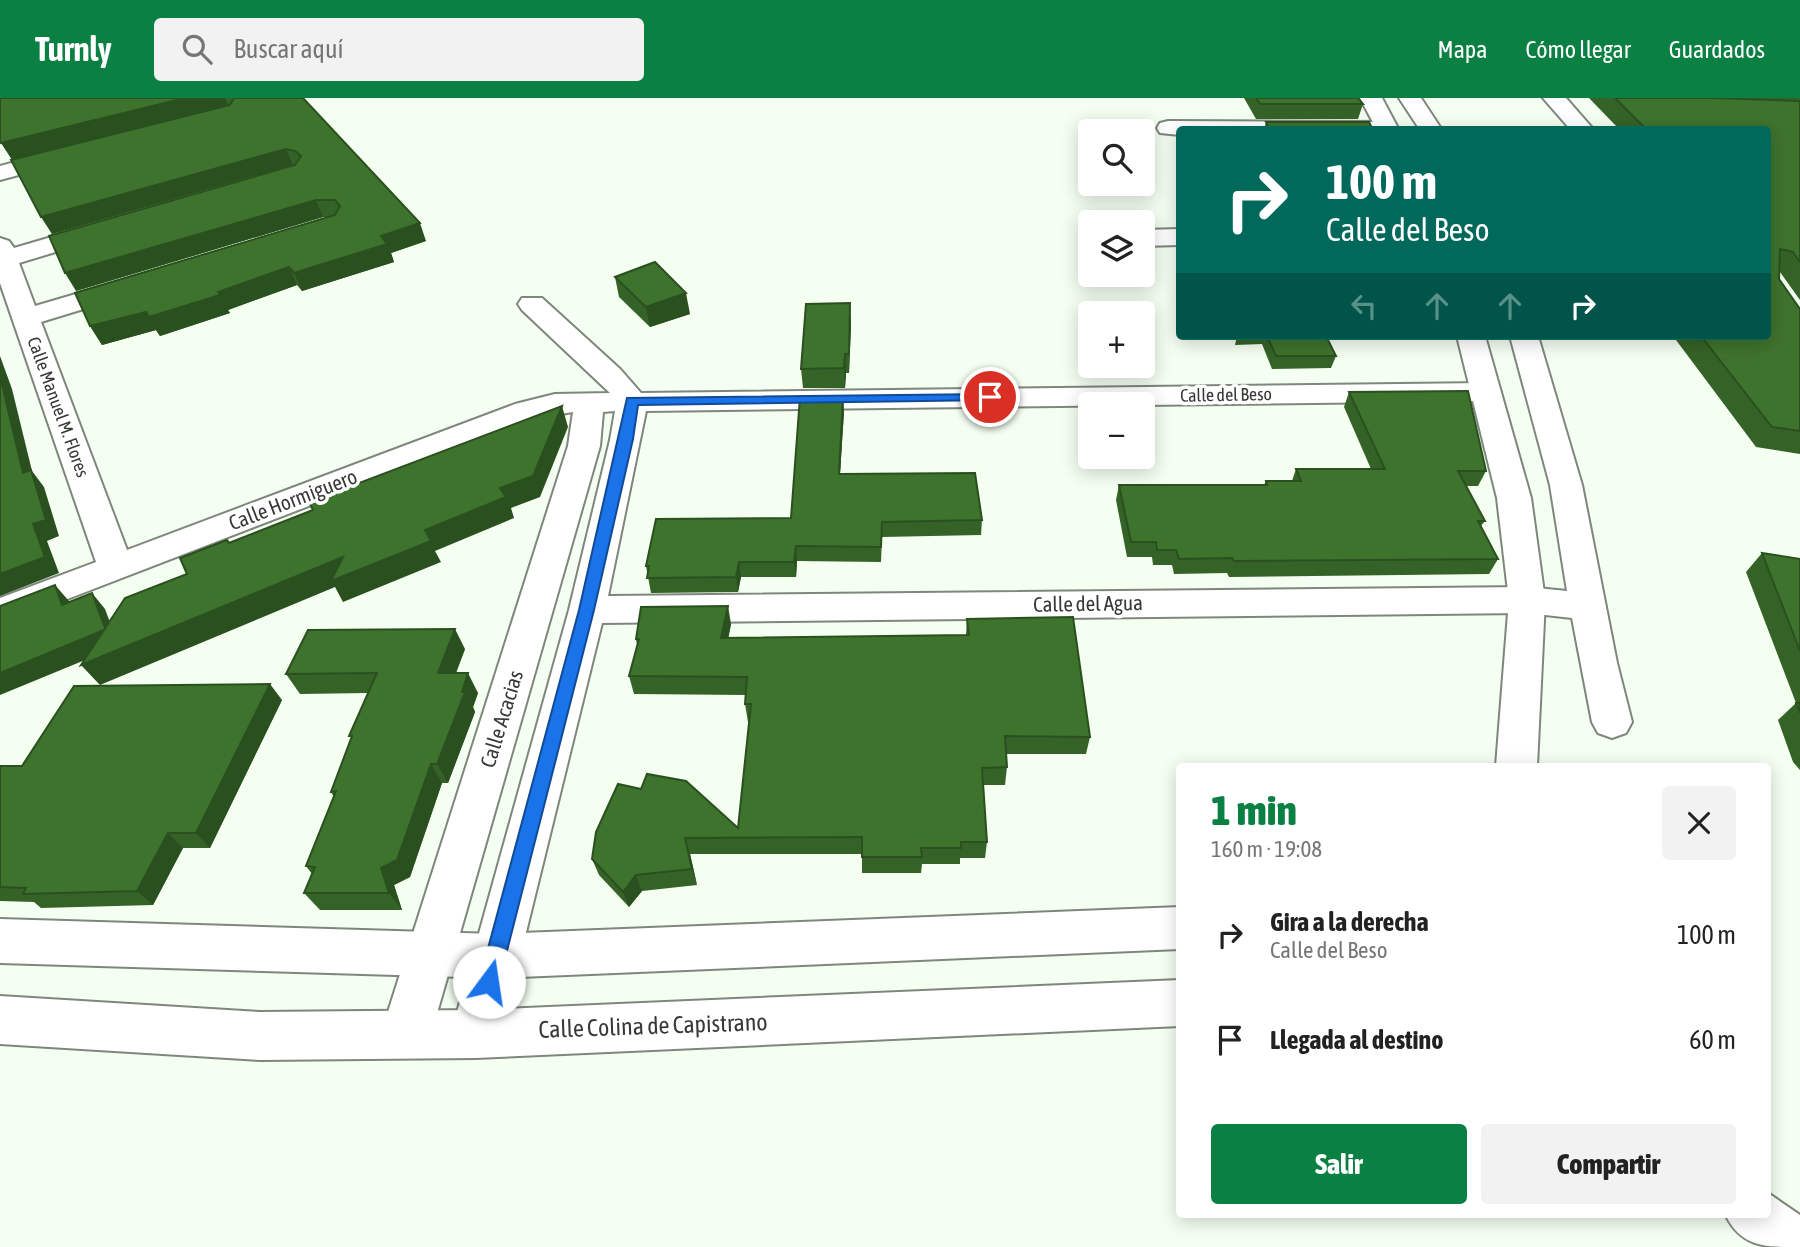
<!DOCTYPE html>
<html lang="es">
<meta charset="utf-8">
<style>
:root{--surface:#fff;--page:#f2f2f2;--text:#222;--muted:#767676;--accent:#0b8043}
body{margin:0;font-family:"Asap Condensed",sans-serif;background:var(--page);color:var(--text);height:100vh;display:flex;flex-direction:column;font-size:26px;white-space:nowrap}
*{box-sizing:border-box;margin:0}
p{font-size:23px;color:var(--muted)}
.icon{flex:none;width:38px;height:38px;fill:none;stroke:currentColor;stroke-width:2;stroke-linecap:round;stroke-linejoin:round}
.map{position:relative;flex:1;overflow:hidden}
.details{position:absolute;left:1176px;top:665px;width:595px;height:455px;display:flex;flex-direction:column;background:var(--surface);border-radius:7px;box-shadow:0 4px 18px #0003}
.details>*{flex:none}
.guide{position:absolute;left:1176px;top:28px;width:595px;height:214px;border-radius:7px;box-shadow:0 4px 18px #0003;background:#00695c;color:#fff;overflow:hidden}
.buttons{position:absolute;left:1078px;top:21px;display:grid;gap:14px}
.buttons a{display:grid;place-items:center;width:77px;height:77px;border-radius:7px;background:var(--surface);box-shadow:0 4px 18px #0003;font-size:35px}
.pin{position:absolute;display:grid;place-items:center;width:60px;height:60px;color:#fff;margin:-30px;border:4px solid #fff;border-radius:50%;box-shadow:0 2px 7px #0007}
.me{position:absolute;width:77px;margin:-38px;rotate:14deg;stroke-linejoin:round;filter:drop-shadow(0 0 5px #0008)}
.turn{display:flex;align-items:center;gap:24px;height:147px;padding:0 35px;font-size:32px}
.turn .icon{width:91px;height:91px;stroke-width:2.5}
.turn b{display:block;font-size:49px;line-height:60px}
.lanes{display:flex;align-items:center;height:66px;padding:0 35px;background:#0003;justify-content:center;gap:35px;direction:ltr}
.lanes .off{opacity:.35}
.round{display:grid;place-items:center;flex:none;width:74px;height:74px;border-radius:7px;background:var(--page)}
.headline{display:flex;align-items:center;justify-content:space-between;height:119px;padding:0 35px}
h1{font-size:42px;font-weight:800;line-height:52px;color:var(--accent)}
.action{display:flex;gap:14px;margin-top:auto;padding:14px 35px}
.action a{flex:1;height:80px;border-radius:7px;background:var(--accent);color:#fff;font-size:28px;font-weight:800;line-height:80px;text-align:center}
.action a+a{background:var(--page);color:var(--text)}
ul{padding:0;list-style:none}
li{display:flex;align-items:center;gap:21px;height:105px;padding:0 35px}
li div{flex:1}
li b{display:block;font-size:26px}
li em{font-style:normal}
header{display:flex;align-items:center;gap:42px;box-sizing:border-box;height:98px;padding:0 35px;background:var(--accent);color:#fff}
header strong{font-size:33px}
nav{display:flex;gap:38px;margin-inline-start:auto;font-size:24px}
.search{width:490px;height:63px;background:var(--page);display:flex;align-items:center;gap:18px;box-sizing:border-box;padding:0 24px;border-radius:7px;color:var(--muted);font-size:26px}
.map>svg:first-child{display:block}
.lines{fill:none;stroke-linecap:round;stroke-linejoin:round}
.minor-casing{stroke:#7e877c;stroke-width:4}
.tertiary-casing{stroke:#7e877c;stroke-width:4}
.secondary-casing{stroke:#7e877c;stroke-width:4}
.minor{fill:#fff;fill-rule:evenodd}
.tertiary{fill:#fff;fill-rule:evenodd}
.secondary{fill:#fff;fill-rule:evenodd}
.wall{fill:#356327}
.shaded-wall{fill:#2b5020}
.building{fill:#3e732d;stroke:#2b5020;stroke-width:2}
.route{fill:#1a73e8;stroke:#114b97;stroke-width:2}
.labels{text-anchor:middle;stroke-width:7;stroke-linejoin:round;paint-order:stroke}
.far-street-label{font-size:18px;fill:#363a35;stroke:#fff}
.street-label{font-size:21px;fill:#363a35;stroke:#fff}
.near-street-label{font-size:24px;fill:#363a35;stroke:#fff}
</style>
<header>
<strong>Turnly</strong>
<div class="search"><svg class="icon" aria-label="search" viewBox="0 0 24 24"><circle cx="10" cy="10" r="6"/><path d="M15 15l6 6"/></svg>Buscar aquí</div>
<nav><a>Mapa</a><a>Cómo llegar</a><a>Guardados</a></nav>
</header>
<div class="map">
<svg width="1800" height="1149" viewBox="0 0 1800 1149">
<rect width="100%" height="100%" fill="#f4fef1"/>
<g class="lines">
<defs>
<g id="minor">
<path d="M 1399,0 L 1421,0 L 1442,32 L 1420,32 Z"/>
<path d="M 1543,0 L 1566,0 L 1594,32 L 1571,32 Z"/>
<path d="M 1168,23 L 1388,24 L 1399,31 L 1180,32 L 1180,37 L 1160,35 L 1157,30 L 1160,25 Z"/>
<path d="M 67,50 L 78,57 L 75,62 L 0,82 L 0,68 Z"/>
<path d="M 103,124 L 112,127 L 116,132 L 112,137 L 19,165 L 35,208 L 127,181 L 136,183 L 140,189 L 136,195 L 41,224 L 127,452 L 515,306 L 555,296 L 610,295 L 522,212 L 518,206 L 522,200 L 542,200 L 620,271 L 641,295 L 1486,285 L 1497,288 L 1501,294 L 1497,300 L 1486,303 L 646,313 L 608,498 L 1527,489 L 1567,493 L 1550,387 L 1510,238 L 1538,238 L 1582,387 L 1617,565 L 1632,624 L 1626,635 L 1612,640 L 1598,635 L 1592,624 L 1572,520 L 1527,515 L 602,525 L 501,936 L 493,953 L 476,960 L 459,953 L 451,936 L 569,512 L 610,342 L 615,313 L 603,314 L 600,348 L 431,936 L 423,953 L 406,960 L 389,953 L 381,936 L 568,348 L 573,314 L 537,320 L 0,527 L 0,500 L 96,464 L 0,185 L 0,140 L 9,143 L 14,150 Z"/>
<path d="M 1180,131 L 1180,147 L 1143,148 L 1143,132 Z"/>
</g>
<g id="tertiary">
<path d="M 1360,0 L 1382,0 L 1399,32 L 1377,32 Z"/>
<path d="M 1457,238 L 1485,238 L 1531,400 L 1545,502 L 1537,668 L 1496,668 L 1509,502 L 1497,400 Z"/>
</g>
<g id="secondary">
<path d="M 1180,809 L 1180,851 L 496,880 L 0,865 L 0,821 L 496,836 Z"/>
<path d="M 1180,882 L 1180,928 L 476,960 L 260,962 L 0,946 L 0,898 L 260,914 L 476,912 Z"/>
<path d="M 1768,1095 L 1800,1117 L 1800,1149 C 1763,1149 1741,1149 1725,1116 L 1768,1116 Z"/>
</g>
</defs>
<use href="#minor" class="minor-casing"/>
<use href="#tertiary" class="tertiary-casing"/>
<use href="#secondary" class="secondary-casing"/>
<use href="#minor" class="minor"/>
<use href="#tertiary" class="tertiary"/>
<use href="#secondary" class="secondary"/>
</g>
<g class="wall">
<path d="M 0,0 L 303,0 L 426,143 L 391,155 L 394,164 L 302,193 L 297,187 L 228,212 L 230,215 L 160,238 L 156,232 L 102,247 L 90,228 L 327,119 L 323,119 L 76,193 L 293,67 L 52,136 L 12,62 Z"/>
<path d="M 1244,0 L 1358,0 L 1363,6 L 1358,21 L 1256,21 Z"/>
<path d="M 1589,0 L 1800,0 L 1800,202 L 1780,174 L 1779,181 L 1800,211 L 1800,356 L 1756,349 L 1673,238 L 1768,238 L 1768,32 L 1620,32 Z"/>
<path d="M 1266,24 L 1373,32 L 1264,32 Z"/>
<path d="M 615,179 L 690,216 L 650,229 L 619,199 Z"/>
<path d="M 851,224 L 849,275 L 846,275 L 845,290 L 803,290 L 801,271 Z"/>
<path d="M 1237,238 L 1326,238 L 1336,258 L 1331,270 L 1272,271 L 1262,246 L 1235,247 Z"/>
<path d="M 1349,294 L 1486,373 L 1478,388 L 1466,388 L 1485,423 L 1481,428 L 1498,461 L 1489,476 L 1229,479 L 1227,475 L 1174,476 L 1172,467 L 1153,467 L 1152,459 L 1127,459 L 1116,402 L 1119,387 L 1264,387 L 1266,383 L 1292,383 L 1296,371 L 1371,371 L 1344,309 Z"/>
<path d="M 844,313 L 840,376 L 982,422 L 981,437 L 882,439 L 881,464 L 797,463 L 796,479 L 741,479 L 738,494 L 651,495 L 646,468 L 791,420 Z"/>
<path d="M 1762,455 L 1800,461 L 1800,672 L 1793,664 L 1778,622 L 1796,605 L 1746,474 Z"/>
<path d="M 967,521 L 1090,639 L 1086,656 L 1006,656 L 1007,669 L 1005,687 L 983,687 L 987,744 L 985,760 L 960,760 L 960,766 L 922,766 L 921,775 L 862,775 L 862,756 L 690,756 L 697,787 L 642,793 L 629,809 L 599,777 L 592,761 L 596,734 L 738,730 L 749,624 L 748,624 L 745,606 L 746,597 L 634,596 L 629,578 L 637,547 L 636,541 L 731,526 L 728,540 L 966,537 Z"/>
<path d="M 465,551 L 456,575 L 478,595 L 473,609 L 475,614 L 448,685 L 442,685 L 410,779 L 394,787 L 402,812 L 320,812 L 304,795 L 312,776 L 306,768 L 334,699 L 331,694 L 368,595 L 300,596 L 286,576 Z"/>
<path d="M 282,602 L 210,750 L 183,750 L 153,807 L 41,810 L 34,804 L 0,803 L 0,668 L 22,668 Z"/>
</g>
<g class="shaded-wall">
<path d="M 185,0 L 225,0 L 228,7 L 12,62 L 1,45 Z"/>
<path d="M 286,51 L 293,67 L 52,136 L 41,119 Z"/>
<path d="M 316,102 L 323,119 L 76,193 L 65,175 Z"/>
<path d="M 420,125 L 426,143 L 391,155 L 394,164 L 302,193 L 294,175 L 381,138 Z"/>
<path d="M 289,169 L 297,187 L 228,212 L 230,215 L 160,238 L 156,232 L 102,247 L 90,228 L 218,194 Z"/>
<path d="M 686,195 L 690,216 L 650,229 L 646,209 Z"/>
<path d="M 850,205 L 851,224 L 849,275 L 849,256 Z"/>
<path d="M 845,256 L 846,275 L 845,290 L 844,270 Z"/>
<path d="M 0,258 L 12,291 L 32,373 L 44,389 L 59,438 L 47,443 L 59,475 L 0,498 L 0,476 L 33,426 L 23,375 L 0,278 Z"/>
<path d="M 843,298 L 844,313 L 839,391 L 839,376 Z"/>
<path d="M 562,308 L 568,329 L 540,399 L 511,410 L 514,420 L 435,453 L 441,464 L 343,504 L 335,489 L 100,587 L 81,567 L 343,459 L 425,432 L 500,390 Z"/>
<path d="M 796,448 L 797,463 L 796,479 L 794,464 Z"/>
<path d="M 739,464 L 741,479 L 738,494 L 736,479 Z"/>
<path d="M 55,487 L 69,503 L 76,523 L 62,507 Z"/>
<path d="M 92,495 L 105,511 L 119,548 L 0,597 L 0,575 Z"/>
<path d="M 728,508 L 731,526 L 725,558 L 721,540 Z"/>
<path d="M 455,531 L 465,551 L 448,595 L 438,575 Z"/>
<path d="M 468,575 L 478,595 L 473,609 L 475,614 L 448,685 L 437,666 Z"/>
<path d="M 270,586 L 282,602 L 210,750 L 196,735 Z"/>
<path d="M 431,666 L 442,685 L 410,779 L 394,787 L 402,812 L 389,795 L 381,770 Z"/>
<path d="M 168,735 L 183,750 L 153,807 L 137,793 Z"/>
<path d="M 685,740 L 690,756 L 697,787 L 692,771 Z"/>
<path d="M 636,777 L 642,793 L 629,809 L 623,794 Z"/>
</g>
<g class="building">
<path d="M 0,0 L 185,0 L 1,45 L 0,43 Z"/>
<path d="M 234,0 L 303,0 L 420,125 L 381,138 L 387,146 L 294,175 L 289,169 L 218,194 L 220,197 L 149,219 L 146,214 L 90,228 L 75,195 L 335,117 L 340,108 L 335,102 L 316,102 L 65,175 L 49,138 L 295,67 L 301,58 L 295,53 L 286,51 L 41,119 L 11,62 L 230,7 Z"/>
<path d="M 1256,0 L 1358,0 L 1363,6 L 1260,6 Z"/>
<path d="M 1615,0 L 1712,0 L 1800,3 L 1800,164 L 1793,154 L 1780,151 L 1779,181 L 1800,211 L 1800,333 L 1772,329 L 1701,238 L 1768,238 L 1768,32 L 1647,32 Z"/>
<path d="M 1266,24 L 1369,24 L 1373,32 L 1270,32 Z"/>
<path d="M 655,164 L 686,195 L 646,209 L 615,179 Z"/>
<path d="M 850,205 L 849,256 L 845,256 L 844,270 L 801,271 L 806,206 Z"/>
<path d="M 1267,238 L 1326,238 L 1336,258 L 1276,258 Z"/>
<path d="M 0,278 L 23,375 L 31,372 L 46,422 L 33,426 L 45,459 L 0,476 Z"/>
<path d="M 1468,293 L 1486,373 L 1458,373 L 1485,423 L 1478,423 L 1498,461 L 1234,463 L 1232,460 L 1179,461 L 1176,452 L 1157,452 L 1156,444 L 1131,444 L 1119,387 L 1267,387 L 1266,383 L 1301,383 L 1296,371 L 1385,371 L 1349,294 Z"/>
<path d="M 843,298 L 839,376 L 975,375 L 982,422 L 882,424 L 881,449 L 796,448 L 794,464 L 739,464 L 736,479 L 647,480 L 649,468 L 646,468 L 656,421 L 791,420 L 800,299 Z"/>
<path d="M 562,308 L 533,378 L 500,390 L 506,399 L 425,432 L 431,443 L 331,483 L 343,459 L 81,567 L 125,500 L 187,476 L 180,460 L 227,442 L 229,445 L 313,412 L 309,404 Z"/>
<path d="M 1762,455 L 1800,461 L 1800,553 Z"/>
<path d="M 55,487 L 62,507 L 92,495 L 105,530 L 104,532 L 0,575 L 0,508 Z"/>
<path d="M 728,508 L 721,540 L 969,537 L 967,521 L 1073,519 L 1090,639 L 1005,638 L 1007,669 L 982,670 L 987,744 L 961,744 L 961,750 L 921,750 L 922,759 L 862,759 L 862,739 L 685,740 L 692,771 L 636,777 L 623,794 L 592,761 L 596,734 L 618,686 L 641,691 L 647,676 L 686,683 L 738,730 L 751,606 L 745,606 L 747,579 L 629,578 L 639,541 L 636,541 L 641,509 Z"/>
<path d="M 455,531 L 438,575 L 468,575 L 462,594 L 465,594 L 437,666 L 431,666 L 397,762 L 381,770 L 389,795 L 304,795 L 315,769 L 306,768 L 336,693 L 331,694 L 352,638 L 349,638 L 377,575 L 286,576 L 308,532 Z"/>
<path d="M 270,586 L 196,735 L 168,735 L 137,793 L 23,796 L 26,790 L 0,789 L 0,668 L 22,668 L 74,588 Z"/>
<path d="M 1796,605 L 1800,605 L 1800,615 Z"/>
</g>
<path class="route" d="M 990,296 L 994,297 L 994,302 L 638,307 L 633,341 L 594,512 L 499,884 L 496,891 L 489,893 L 482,891 L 479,884 L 579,512 L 627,300 Z"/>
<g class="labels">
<g class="far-street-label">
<text transform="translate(1226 297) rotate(-1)" y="6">Calle del Beso</text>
<text transform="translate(58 309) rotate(70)" y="6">Calle Manuel M. Flores</text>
</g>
<g class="street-label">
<text transform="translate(293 402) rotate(-21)" y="7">Calle Hormiguero</text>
<text transform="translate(1088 506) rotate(-1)" y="7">Calle del Agua</text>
<text transform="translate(502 621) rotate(-73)" y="7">Calle Acacias</text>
</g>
<g class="near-street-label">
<text transform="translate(653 928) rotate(-2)" y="8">Calle Colina de Capistrano</text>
</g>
</g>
</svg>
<div class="buttons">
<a><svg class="icon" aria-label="search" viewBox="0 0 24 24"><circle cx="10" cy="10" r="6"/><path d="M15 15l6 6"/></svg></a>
<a><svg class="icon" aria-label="layers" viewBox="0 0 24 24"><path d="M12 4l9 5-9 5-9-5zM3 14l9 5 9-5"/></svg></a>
<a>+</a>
<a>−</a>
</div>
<div class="pin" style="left:990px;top:299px;background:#d93025"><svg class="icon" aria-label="arrive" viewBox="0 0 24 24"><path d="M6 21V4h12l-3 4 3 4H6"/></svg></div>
<svg class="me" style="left:489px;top:884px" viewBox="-20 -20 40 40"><circle r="19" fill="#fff"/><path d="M0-13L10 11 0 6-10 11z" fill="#1a73e8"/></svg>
<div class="guide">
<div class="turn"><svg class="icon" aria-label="right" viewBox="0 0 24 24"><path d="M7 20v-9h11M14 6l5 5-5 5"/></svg><div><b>100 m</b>Calle del Beso</div></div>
<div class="lanes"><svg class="icon off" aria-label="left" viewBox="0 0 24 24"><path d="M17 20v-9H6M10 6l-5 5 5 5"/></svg><svg class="icon off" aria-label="ahead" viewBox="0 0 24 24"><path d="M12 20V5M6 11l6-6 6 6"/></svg><svg class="icon off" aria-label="ahead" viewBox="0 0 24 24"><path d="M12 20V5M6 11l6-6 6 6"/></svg><svg class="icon" aria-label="right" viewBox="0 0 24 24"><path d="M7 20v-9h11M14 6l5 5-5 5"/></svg></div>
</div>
<section class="details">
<div class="headline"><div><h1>1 min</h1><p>160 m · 19:08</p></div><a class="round"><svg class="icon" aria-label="close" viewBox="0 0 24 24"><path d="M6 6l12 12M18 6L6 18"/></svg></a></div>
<ul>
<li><svg class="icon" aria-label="right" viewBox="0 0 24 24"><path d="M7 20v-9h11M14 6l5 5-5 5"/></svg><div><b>Gira a la derecha</b><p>Calle del Beso</p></div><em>100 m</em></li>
<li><svg class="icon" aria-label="arrive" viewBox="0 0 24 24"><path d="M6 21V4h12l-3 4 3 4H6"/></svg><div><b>Llegada al destino</b></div><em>60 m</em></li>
</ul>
<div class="action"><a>Salir</a><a>Compartir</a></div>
</section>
</div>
